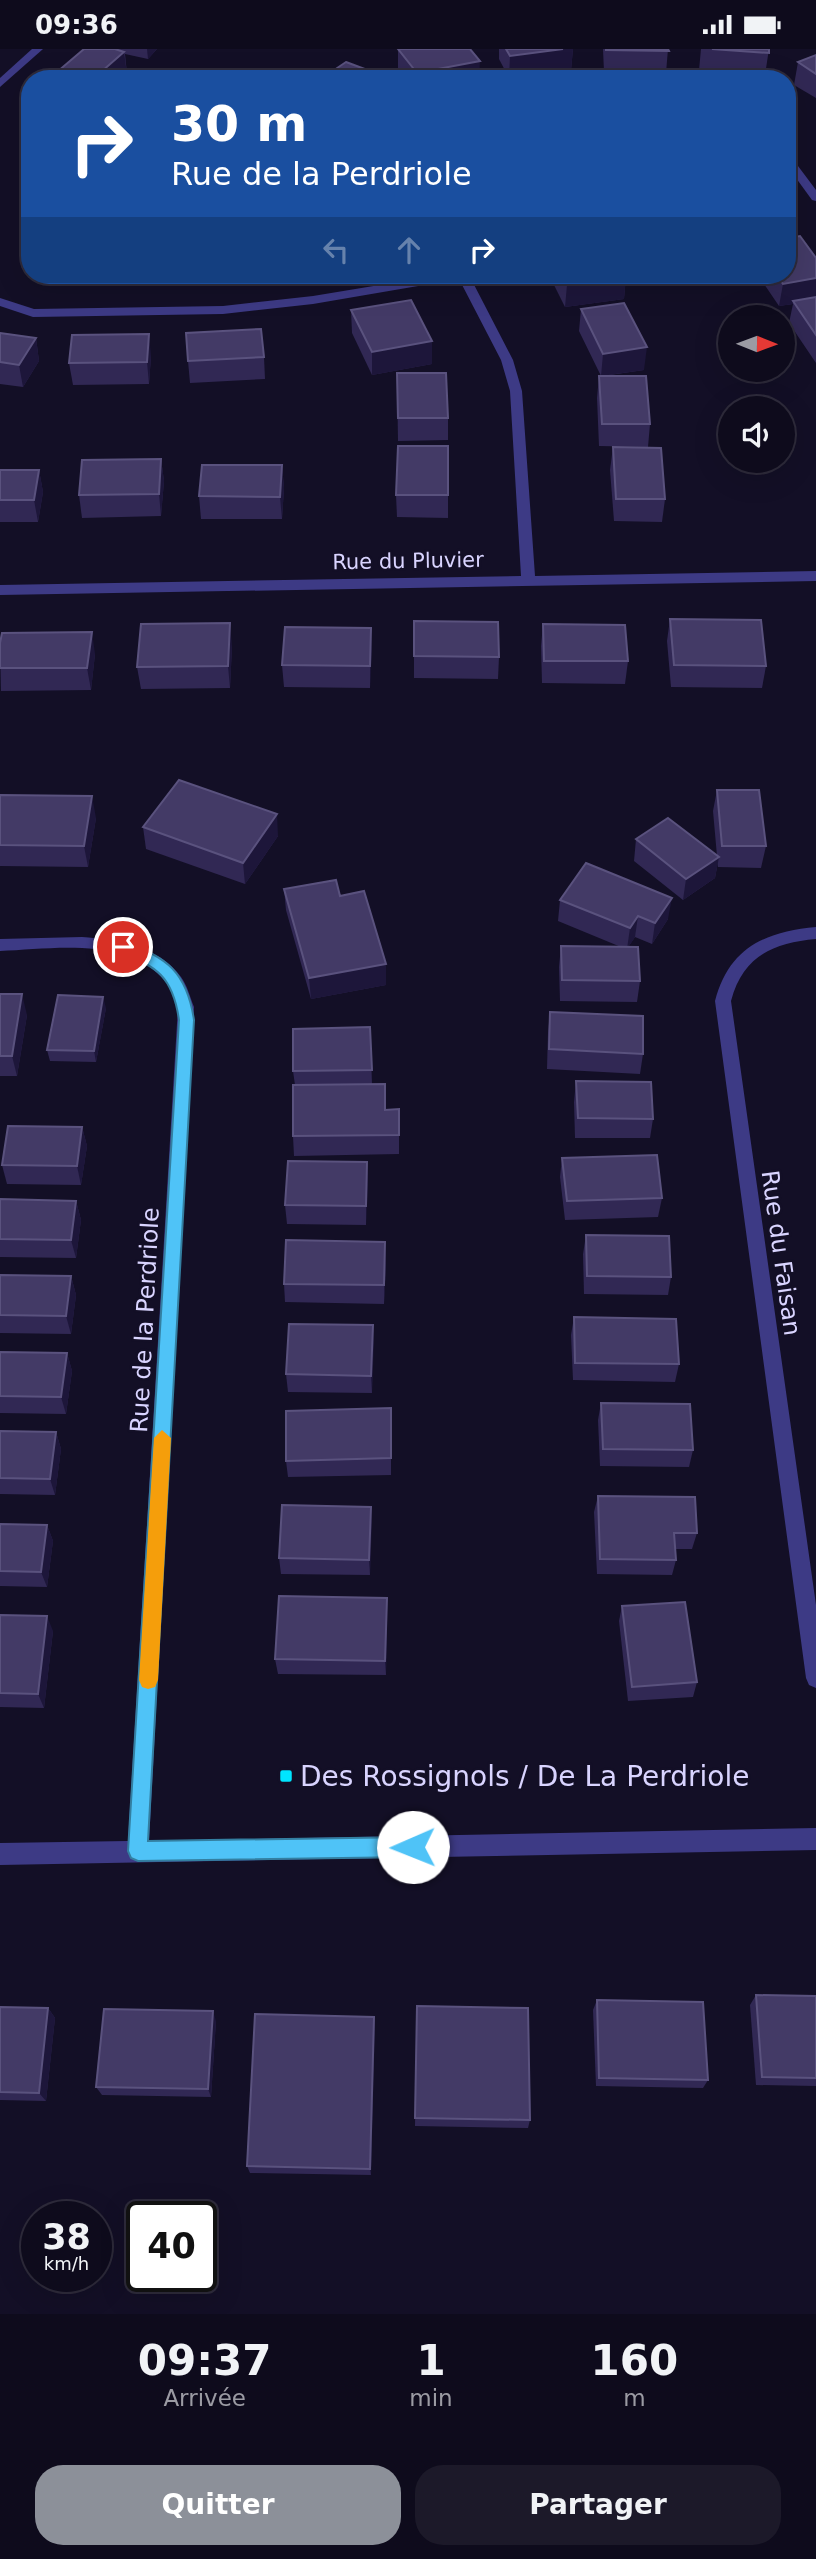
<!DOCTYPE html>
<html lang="fr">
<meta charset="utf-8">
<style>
:root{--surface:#0e0b1c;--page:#1c1929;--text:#f1f3f6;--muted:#9b9ba3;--line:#2e2b3b;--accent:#8c9099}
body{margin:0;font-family:"DejaVu Sans",sans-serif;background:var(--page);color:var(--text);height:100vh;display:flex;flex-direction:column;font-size:26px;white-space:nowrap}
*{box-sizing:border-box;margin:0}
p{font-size:23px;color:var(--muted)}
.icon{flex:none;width:38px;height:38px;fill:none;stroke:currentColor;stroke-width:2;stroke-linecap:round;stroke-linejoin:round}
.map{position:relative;height:2265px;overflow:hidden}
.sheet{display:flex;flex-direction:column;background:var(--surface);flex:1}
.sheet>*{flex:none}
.guide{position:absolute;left:21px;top:21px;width:775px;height:214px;border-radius:28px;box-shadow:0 7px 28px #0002,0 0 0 2px var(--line);background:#1a4fa0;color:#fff;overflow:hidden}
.needle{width:46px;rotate:91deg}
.controls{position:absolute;left:718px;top:256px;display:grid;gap:14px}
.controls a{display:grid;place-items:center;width:77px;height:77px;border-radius:50%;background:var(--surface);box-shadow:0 7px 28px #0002,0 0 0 2px var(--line);font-size:35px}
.speed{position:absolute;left:21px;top:2152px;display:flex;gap:14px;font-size:35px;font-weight:700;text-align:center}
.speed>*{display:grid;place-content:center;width:91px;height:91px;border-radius:50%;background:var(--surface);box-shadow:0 7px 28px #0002,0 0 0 2px var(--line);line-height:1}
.speed small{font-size:18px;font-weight:400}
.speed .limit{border:4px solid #111;border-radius:10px;background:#fff;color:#111}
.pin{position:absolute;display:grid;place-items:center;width:60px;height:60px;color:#fff;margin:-30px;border:4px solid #fff;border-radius:50%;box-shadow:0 2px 7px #0007}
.me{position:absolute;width:77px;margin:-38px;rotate:269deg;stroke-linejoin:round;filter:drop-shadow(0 0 5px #0008)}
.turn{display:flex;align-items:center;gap:24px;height:147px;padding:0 35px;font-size:32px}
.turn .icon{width:91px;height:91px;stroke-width:2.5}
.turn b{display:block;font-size:49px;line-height:60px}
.lanes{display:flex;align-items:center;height:66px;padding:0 35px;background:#0003;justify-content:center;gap:35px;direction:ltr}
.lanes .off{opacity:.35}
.eta{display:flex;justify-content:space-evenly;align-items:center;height:119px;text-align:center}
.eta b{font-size:42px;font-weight:600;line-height:49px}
.action{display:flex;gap:14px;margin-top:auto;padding:14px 35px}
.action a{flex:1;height:80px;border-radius:28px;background:var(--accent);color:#fff;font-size:28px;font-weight:600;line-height:80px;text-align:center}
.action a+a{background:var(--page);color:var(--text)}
.status{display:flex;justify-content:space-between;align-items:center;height:49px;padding:0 35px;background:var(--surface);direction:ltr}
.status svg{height:19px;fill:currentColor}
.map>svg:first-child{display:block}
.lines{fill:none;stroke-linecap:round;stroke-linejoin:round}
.minor{fill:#3d3a85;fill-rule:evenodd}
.wall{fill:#312854}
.shaded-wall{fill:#1d163a}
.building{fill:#433a66;stroke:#5a527e;stroke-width:2}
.route{fill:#4fc3f7;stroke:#337fa1;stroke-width:2}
.slow{fill:#f59e0b}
.poi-dot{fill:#00e5ff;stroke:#130f26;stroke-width:2.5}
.labels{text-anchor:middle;stroke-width:5;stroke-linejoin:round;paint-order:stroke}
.far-street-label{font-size:21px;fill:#d9d4ff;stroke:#130f26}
.street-label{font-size:24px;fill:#d9d4ff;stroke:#130f26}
.near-poi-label{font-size:28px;fill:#d9d4ff;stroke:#130f26;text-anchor:start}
</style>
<div class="status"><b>09:36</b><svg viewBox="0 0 49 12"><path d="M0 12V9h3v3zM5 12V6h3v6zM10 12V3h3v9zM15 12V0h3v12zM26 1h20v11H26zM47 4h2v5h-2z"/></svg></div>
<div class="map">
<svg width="816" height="2265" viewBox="0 0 816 2265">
<rect width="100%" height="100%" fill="#130f26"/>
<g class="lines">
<g class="minor">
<path d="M 32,0 L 43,0 L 0,38 L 0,29 Z"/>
<path d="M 788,108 L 792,109 L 816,141 L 816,152 L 812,151 L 788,118 Z"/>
<path d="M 440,226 L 469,226 L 513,311 L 522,342 L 535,527 L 816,522 L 816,532 L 0,546 L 0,536 L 521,527 L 510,342 L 501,311 L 459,230 L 313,255 L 223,265 L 33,268 L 0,257 L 0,249 L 34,260 L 223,257 L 313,247 Z"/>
<path d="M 816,878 L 816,890 C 773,894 743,907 731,952 L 816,1556 L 816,1639 L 809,1636 L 806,1629 L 715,952 C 729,899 764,883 816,878 Z"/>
<path d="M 82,888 C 117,891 158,896 181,928 C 187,936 190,948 194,958 L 149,1792 L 816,1779 L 816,1801 L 0,1816 L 0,1794 L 128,1792 L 178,958 C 174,950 172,940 166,933 C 128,887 53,900 0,902 L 0,890 Z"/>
</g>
</g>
<g class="wall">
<path d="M 84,0 L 157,0 L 148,10 L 125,5 L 127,25 L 121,30 L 58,30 L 57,23 Z"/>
<path d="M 398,0 L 479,30 L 404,30 L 398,21 Z"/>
<path d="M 499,0 L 573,0 L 571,21 L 509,29 L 499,10 Z"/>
<path d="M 603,0 L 668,0 L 666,24 L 604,23 Z"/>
<path d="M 701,0 L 769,0 L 765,26 L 699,21 Z"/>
<path d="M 816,6 L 816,49 L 794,36 L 798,13 Z"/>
<path d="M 816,209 L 816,314 L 789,274 L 793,255 L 779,257 L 758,226 L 788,226 Z"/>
<path d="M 549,226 L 625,226 L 626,227 L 624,250 L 565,258 Z"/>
<path d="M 581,260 L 644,321 L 603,327 L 650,375 L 648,398 L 599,397 L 597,349 L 599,327 L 601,327 L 579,282 Z"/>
<path d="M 351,261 L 432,315 L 372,326 L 352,284 Z"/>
<path d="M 0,284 L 36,289 L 39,312 L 23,338 L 0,335 Z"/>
<path d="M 151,307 L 149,335 L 73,336 L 69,314 Z"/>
<path d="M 264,308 L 265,330 L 190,334 L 188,312 Z"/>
<path d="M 397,324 L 448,369 L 448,391 L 398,392 Z"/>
<path d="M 448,397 L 448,469 L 397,468 L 396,446 Z"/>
<path d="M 613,398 L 665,450 L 662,473 L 614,472 L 610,421 Z"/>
<path d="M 161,410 L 164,432 L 161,467 L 82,469 L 79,446 Z"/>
<path d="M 282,416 L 284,439 L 282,470 L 201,470 L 199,447 Z"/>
<path d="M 0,421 L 39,421 L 43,443 L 38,473 L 0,473 Z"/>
<path d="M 670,570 L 766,617 L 762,639 L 671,638 L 667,592 Z"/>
<path d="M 414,572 L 499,608 L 498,630 L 414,629 Z"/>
<path d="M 543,575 L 628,612 L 625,635 L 542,634 L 541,597 Z"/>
<path d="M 371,579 L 370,639 L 284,638 L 282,616 Z"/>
<path d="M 0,594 L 95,605 L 91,641 L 1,642 Z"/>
<path d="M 232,597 L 230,639 L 141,640 L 137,618 Z"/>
<path d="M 717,741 L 766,797 L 761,819 L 718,818 L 718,813 L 715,829 L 683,851 L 634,812 L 636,790 L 717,807 L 713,762 Z"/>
<path d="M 0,746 L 96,769 L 88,818 L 0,817 Z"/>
<path d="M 143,778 L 278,787 L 245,835 L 146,800 Z"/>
<path d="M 284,840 L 340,847 L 386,936 L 311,950 L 286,861 Z"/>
<path d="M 560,851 L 668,870 L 652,895 L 635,888 L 628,898 L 640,932 L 637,953 L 560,952 L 559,918 L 561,897 L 621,898 L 558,872 Z"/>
<path d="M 0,945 L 27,966 L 17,1027 L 0,1027 Z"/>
<path d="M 106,959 L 96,1013 L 50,1012 L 47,1001 Z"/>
<path d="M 550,963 L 643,1005 L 640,1025 L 547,1020 L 548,983 Z"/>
<path d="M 370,978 L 372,1035 L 385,1061 L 399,1060 L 399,1105 L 294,1107 L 293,1087 L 295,1036 L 293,1022 Z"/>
<path d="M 576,1032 L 653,1070 L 650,1089 L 575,1089 L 574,1053 Z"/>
<path d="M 82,1078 L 87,1097 L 81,1136 L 7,1135 L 2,1116 Z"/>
<path d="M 562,1109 L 662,1149 L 658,1168 L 565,1171 L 560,1128 Z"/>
<path d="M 367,1113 L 366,1176 L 287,1175 L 285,1156 Z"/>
<path d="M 0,1150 L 76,1152 L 81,1171 L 76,1209 L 0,1208 Z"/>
<path d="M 586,1186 L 671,1228 L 668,1246 L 584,1245 L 583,1205 Z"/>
<path d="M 386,1212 L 384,1255 L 285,1253 L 284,1235 Z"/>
<path d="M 0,1226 L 71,1227 L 76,1246 L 71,1285 L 0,1284 Z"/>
<path d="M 574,1268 L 679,1315 L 675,1333 L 573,1331 L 571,1286 Z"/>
<path d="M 373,1276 L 372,1344 L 288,1343 L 286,1325 Z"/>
<path d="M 0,1303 L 67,1304 L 72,1322 L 66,1365 L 0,1364 Z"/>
<path d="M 601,1354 L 693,1401 L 689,1418 L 600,1417 L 598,1371 Z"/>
<path d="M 391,1359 L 391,1426 L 288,1428 L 286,1412 Z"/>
<path d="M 0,1382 L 56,1383 L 61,1400 L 55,1446 L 0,1445 Z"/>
<path d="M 598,1447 L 697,1484 L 692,1500 L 675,1500 L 676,1511 L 672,1526 L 597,1525 L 594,1463 Z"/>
<path d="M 371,1458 L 370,1526 L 281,1525 L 279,1509 Z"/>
<path d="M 0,1475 L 47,1476 L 53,1492 L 47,1538 L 0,1537 Z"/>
<path d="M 387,1549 L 386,1626 L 278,1625 L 275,1610 Z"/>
<path d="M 622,1557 L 697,1633 L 693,1648 L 628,1652 L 619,1572 Z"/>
<path d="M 0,1566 L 53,1582 L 44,1659 L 0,1658 Z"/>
<path d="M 756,1946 L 816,1947 L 816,2037 L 756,2036 L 750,1956 Z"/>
<path d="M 597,1951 L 708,2031 L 703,2039 L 596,2037 L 593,1961 Z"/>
<path d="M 417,1957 L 530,2071 L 528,2079 L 415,2077 Z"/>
<path d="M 0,1958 L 48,1959 L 55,1969 L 46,2052 L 0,2051 Z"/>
<path d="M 374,1968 L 371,2126 L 250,2124 L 247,2117 Z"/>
<path d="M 216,1972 L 211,2048 L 102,2046 L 96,2038 Z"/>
</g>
<g class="shaded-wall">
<path d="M 147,0 L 157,0 L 148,10 Z"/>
<path d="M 563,0 L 573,0 L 571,21 L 509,29 L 510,7 Z"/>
<path d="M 124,3 L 127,25 L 121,30 L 93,30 Z"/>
<path d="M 480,12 L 479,30 L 417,30 L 417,24 Z"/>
<path d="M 71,226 L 91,226 L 71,228 Z"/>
<path d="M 626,227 L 624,250 L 565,258 L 567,236 Z"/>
<path d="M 816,229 L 816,251 L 793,252 L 793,255 L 779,257 L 783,235 Z"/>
<path d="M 149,285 L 151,307 L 149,335 L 147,313 Z"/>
<path d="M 36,289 L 39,312 L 23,338 L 19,316 Z"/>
<path d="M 432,292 L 432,315 L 372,326 L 372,303 Z"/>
<path d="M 647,298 L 644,321 L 601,327 L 603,305 Z"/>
<path d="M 161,410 L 164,432 L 161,467 L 159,445 Z"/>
<path d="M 282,416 L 284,439 L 282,470 L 280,448 Z"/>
<path d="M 39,421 L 43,443 L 38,473 L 34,451 Z"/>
<path d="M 230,574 L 232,597 L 230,639 L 228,617 Z"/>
<path d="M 371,579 L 372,602 L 370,639 L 370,617 Z"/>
<path d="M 92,583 L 95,605 L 91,641 L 87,619 Z"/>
<path d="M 92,747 L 96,769 L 88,818 L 84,797 Z"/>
<path d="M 277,765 L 278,787 L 245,835 L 243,814 Z"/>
<path d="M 719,808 L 715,829 L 683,851 L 686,830 Z"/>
<path d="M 672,849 L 668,870 L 652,895 L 655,874 Z"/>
<path d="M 638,867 L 635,888 L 627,900 L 630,879 Z"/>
<path d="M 386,915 L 386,936 L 311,950 L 309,929 Z"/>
<path d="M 22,945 L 27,966 L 17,1027 L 12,1007 Z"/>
<path d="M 103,948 L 106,959 L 96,1013 L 94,1002 Z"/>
<path d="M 82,1078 L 87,1097 L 81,1136 L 77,1117 Z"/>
<path d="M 367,1113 L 368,1133 L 366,1176 L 366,1157 Z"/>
<path d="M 76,1152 L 81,1171 L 76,1209 L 71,1191 Z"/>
<path d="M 385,1193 L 386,1212 L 384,1255 L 384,1236 Z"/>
<path d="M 71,1227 L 76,1246 L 71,1285 L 66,1267 Z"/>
<path d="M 373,1276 L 374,1294 L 372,1344 L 371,1327 Z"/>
<path d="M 67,1304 L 72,1322 L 66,1365 L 61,1348 Z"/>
<path d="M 56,1383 L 61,1400 L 55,1446 L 50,1430 Z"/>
<path d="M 371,1458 L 372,1474 L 370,1526 L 369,1511 Z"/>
<path d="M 47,1476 L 53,1492 L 47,1538 L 41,1523 Z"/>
<path d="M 387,1549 L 387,1564 L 386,1626 L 385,1612 Z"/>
<path d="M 47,1567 L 53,1582 L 44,1659 L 38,1645 Z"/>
<path d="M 48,1959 L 55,1969 L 46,2052 L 39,2044 Z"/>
<path d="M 213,1962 L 216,1972 L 211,2048 L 208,2040 Z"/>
<path d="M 374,1968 L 375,1977 L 371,2126 L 370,2120 Z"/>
</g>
<g class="building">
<path d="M 84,0 L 115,0 L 124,3 L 93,30 L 82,30 L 57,23 Z"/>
<path d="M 398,0 L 470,0 L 480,12 L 417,24 Z"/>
<path d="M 506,0 L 563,0 L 510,7 Z"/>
<path d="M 606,0 L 668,0 L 669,2 L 606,1 Z"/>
<path d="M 712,0 L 769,0 L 769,4 Z"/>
<path d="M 816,6 L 816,25 L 798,13 Z"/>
<path d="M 346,13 L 386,28 L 384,30 L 321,30 Z"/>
<path d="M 800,187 L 816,209 L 816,229 L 783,235 L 777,226 L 788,226 L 788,189 Z"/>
<path d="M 562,226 L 625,226 L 626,227 L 567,236 Z"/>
<path d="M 816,248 L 816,286 L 793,252 Z"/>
<path d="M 411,251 L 432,292 L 372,303 L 351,261 Z"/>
<path d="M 624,254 L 647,298 L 603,305 L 581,260 Z"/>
<path d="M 261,280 L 264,308 L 188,312 L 186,284 Z"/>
<path d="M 0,284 L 36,289 L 19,316 L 0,313 Z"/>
<path d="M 149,285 L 147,313 L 69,314 L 72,286 Z"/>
<path d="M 397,324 L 446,324 L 448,369 L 398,369 Z"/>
<path d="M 599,327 L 646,327 L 650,375 L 602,375 Z"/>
<path d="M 398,397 L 448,397 L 448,446 L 396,446 Z"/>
<path d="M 613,398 L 661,399 L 665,450 L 616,450 Z"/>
<path d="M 161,410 L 159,445 L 79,446 L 82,411 Z"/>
<path d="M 202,416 L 282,416 L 280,448 L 199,447 Z"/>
<path d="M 0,421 L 39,421 L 34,451 L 0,451 Z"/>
<path d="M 670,570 L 761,571 L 766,617 L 674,616 Z"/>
<path d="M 414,572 L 498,573 L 499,608 L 414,607 Z"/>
<path d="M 230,574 L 228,617 L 137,618 L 141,575 Z"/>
<path d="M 543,575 L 625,576 L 628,612 L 544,612 Z"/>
<path d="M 285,578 L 371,579 L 370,617 L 282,616 Z"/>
<path d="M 92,583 L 87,619 L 0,619 L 0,594 L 2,584 Z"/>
<path d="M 179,731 L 277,765 L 243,814 L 143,778 Z"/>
<path d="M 717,741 L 759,741 L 766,797 L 722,797 Z"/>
<path d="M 0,746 L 92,747 L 84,797 L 0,796 Z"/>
<path d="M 668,769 L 719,808 L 686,830 L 636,790 Z"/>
<path d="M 586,814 L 672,849 L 655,874 L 638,867 L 630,879 L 560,851 Z"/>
<path d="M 336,831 L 340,847 L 364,842 L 386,915 L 309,929 L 284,840 Z"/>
<path d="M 561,897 L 638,898 L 640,932 L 562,931 Z"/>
<path d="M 0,945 L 22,945 L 12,1007 L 0,1007 Z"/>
<path d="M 58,946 L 103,948 L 94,1002 L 47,1001 Z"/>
<path d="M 550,963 L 643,967 L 643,1005 L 549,1000 Z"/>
<path d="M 370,978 L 372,1021 L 293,1022 L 293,980 Z"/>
<path d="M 576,1032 L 651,1033 L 653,1070 L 578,1069 Z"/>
<path d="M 385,1035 L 385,1061 L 399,1060 L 399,1086 L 293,1087 L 293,1036 Z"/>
<path d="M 8,1077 L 82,1078 L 77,1117 L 2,1116 Z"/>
<path d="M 657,1106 L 662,1149 L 567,1152 L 562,1109 Z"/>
<path d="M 288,1112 L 367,1113 L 366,1157 L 285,1156 Z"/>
<path d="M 0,1150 L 76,1152 L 71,1191 L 0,1190 Z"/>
<path d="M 586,1186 L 669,1187 L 671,1228 L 587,1227 Z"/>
<path d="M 286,1191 L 385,1193 L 384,1236 L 284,1235 Z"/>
<path d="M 0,1226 L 71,1227 L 66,1267 L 0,1266 Z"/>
<path d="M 574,1268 L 676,1270 L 679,1315 L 575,1314 Z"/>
<path d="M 289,1275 L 373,1276 L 371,1327 L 286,1325 Z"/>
<path d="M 0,1303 L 67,1304 L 61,1348 L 0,1347 Z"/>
<path d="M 601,1354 L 690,1355 L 693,1401 L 603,1400 Z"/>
<path d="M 391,1359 L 391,1409 L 286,1412 L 286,1362 Z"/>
<path d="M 0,1382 L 56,1383 L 50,1430 L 0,1429 Z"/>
<path d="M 598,1447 L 695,1448 L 697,1484 L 674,1484 L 676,1511 L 600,1510 Z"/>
<path d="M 282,1456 L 371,1458 L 369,1511 L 279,1509 Z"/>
<path d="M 0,1475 L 47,1476 L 41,1523 L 0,1522 Z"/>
<path d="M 279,1547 L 387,1549 L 385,1612 L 275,1610 Z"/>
<path d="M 685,1553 L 697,1633 L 632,1638 L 622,1557 Z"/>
<path d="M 0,1566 L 47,1567 L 38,1645 L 0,1644 Z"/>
<path d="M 756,1946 L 816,1947 L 816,2029 L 762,2028 Z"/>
<path d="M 597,1951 L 703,1953 L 708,2031 L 599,2029 Z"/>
<path d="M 417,1957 L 528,1959 L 530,2071 L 415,2069 Z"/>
<path d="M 0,1958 L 48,1959 L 39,2044 L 0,2043 Z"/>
<path d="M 104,1960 L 213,1962 L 208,2040 L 96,2038 Z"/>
<path d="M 255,1965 L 374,1968 L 370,2120 L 247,2117 Z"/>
</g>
<path class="route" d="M 123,893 C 167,907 187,924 194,971 L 148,1792 L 413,1788 L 420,1791 L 422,1798 L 420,1805 L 413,1808 L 138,1812 L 131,1809 L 128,1802 L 179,971 C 173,928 157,917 118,902 L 116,898 Z"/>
<path class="slow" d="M 162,1381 L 171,1389 L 158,1631 L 155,1638 L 148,1640 L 142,1638 L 139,1631 L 154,1389 Z"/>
<rect class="poi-dot" x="279" y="1720" width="14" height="14" rx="3.5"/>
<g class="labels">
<g class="far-street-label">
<text transform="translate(408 512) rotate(-1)" y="7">Rue du Pluvier</text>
</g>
<g class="street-label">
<text transform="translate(781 1204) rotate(82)" y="8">Rue du Faisan</text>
<text transform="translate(145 1271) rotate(-87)" y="8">Rue de la Perdriole</text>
</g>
<g class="near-poi-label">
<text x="300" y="1737">Des Rossignols / De La Perdriole</text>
</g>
</g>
</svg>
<div class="controls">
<a><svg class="needle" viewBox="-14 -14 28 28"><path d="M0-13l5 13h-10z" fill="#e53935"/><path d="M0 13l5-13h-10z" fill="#9b9ba3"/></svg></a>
<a><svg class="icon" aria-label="sound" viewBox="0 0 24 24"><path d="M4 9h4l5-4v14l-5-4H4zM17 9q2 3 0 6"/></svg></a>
</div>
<div class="speed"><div>38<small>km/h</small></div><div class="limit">40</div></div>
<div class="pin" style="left:123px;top:898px;background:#d93025"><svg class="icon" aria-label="arrive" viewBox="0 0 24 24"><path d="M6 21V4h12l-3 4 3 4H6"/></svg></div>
<svg class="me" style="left:413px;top:1798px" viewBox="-20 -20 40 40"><circle r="19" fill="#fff"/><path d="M0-13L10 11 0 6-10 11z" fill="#4fc3f7"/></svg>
<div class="guide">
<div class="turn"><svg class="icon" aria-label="right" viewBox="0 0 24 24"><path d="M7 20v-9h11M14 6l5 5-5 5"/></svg><div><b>30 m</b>Rue de la Perdriole</div></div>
<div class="lanes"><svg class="icon off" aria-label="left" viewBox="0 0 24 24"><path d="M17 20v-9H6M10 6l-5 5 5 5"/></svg><svg class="icon off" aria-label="ahead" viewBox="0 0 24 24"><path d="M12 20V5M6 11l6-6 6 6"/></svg><svg class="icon" aria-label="right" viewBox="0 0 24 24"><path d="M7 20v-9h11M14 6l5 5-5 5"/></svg></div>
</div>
</div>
<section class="sheet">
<div class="eta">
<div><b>09:37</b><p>Arrivée</p></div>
<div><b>1</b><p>min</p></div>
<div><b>160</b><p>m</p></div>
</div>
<div class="action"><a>Quitter</a><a>Partager</a></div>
</section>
